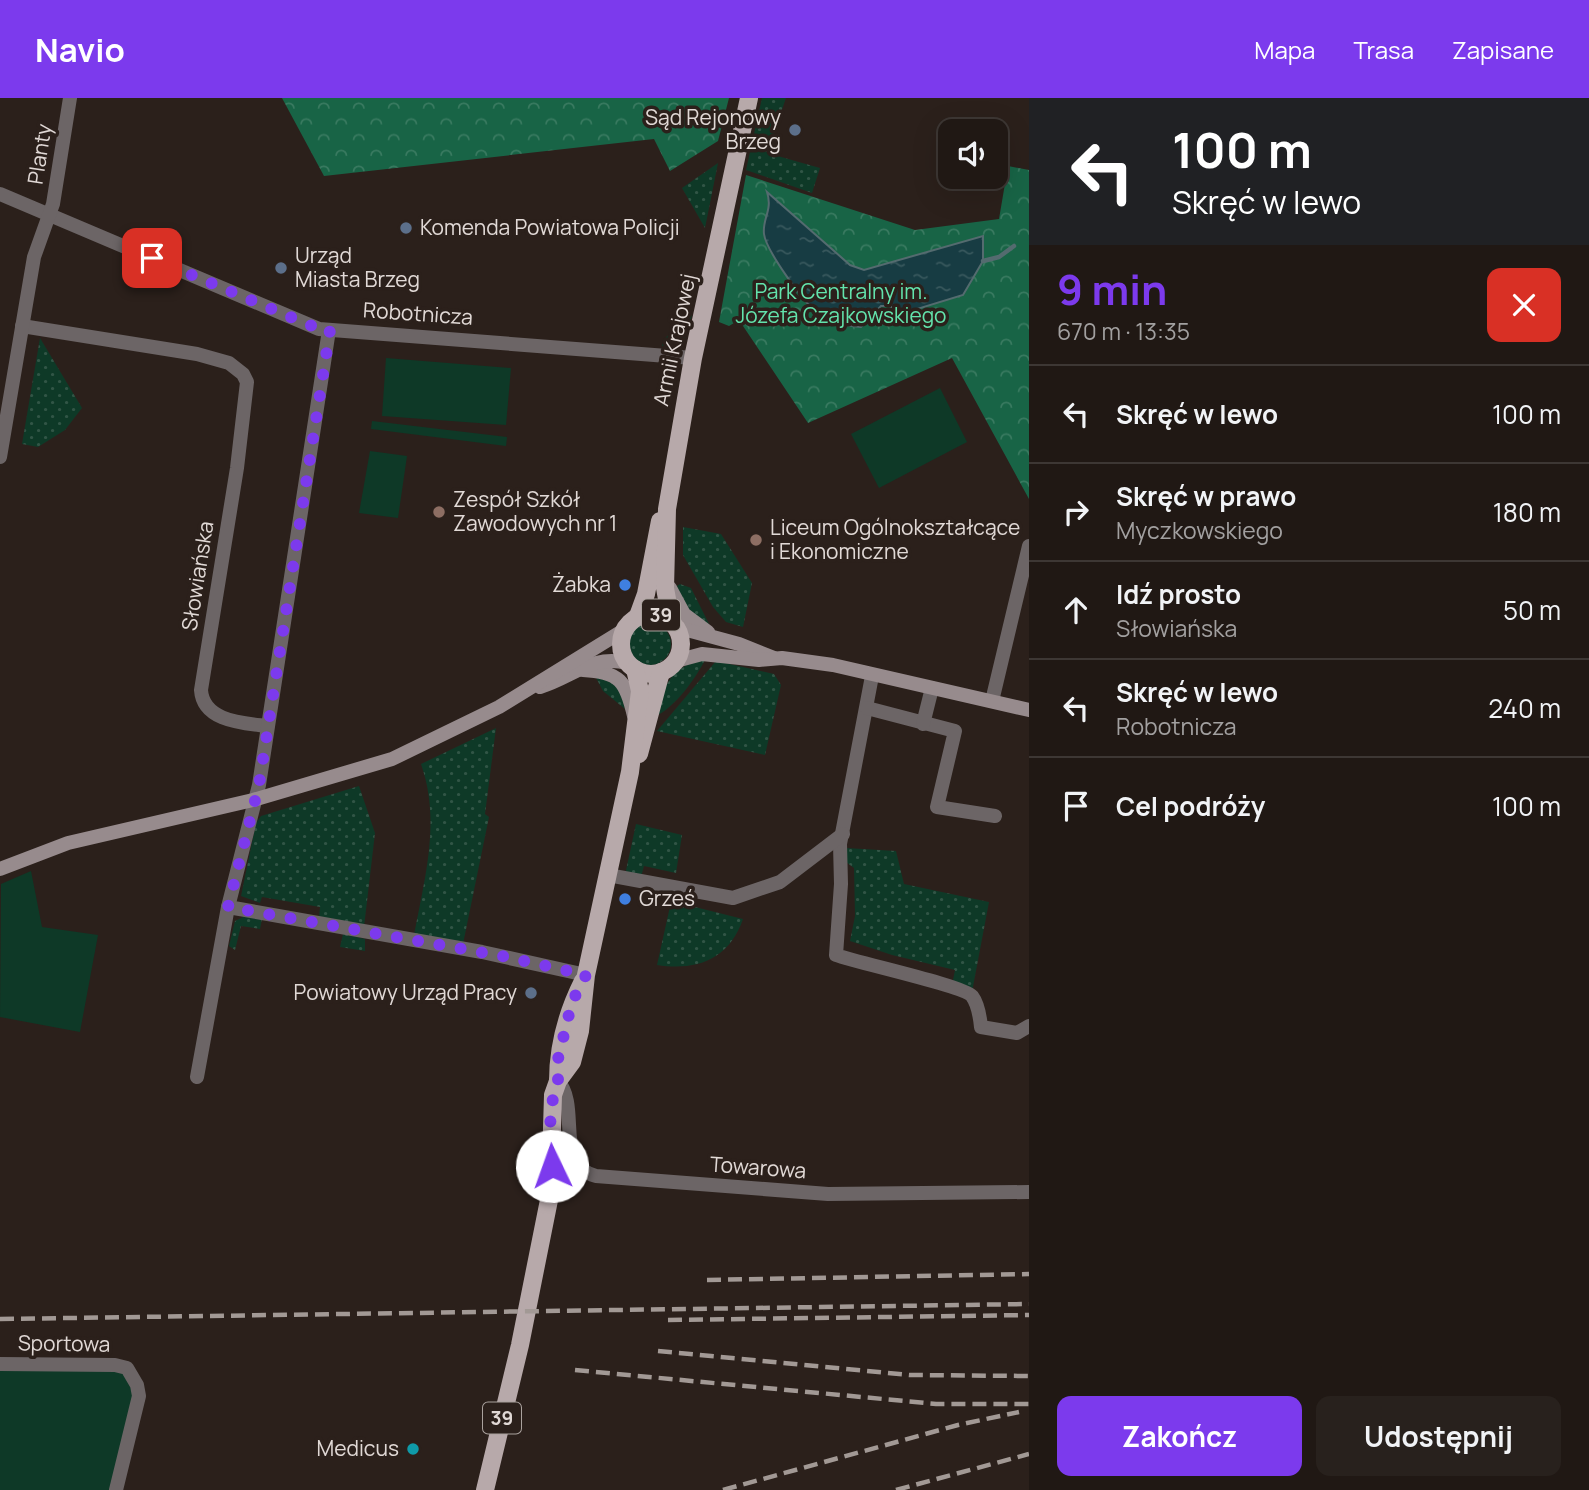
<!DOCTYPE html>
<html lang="pl">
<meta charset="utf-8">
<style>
:root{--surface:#201814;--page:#28211d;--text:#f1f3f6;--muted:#a2a0a0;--line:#3d3734;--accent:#7c3aed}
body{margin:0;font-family:Manrope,sans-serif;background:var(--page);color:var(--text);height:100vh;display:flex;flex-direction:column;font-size:26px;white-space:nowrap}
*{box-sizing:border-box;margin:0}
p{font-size:23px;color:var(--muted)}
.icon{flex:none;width:38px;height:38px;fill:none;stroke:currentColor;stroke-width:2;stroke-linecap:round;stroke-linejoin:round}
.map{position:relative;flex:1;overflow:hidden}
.panel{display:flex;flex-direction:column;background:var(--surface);width:560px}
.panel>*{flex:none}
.guide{background:#202124;color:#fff;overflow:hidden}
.buttons{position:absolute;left:938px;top:21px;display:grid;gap:14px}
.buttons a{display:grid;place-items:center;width:70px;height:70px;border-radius:14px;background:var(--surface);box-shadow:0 7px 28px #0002,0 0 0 2px var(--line);font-size:35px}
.pin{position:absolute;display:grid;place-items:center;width:60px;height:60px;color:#fff;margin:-30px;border-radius:14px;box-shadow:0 4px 10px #0006}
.me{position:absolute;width:77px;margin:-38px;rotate:357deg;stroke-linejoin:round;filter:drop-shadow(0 0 5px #0008)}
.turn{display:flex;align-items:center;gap:24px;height:147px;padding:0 28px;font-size:32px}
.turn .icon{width:91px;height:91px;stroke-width:2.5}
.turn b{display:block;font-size:49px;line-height:60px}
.round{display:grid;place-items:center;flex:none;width:74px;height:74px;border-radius:14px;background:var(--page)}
.overview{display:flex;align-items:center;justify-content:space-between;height:119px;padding:0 28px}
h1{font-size:42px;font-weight:700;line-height:52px;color:var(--accent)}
.action{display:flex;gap:14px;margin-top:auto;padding:14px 28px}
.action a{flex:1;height:80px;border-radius:14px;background:var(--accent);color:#fff;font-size:28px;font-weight:700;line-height:80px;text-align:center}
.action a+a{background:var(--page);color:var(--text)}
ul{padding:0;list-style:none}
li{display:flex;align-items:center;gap:21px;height:98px;padding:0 28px;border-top:2px solid var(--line)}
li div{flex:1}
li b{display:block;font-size:26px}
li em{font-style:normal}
header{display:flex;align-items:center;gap:42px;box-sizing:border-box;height:98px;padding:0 35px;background:var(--accent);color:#fff}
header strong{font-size:33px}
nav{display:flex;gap:38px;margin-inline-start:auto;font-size:24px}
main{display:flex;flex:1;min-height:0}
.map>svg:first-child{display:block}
.grass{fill:url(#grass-dots)}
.forest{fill:url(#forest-crowns)}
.park{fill:#0e3927}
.water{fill:url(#water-ripples);stroke:#546b6f;stroke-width:2}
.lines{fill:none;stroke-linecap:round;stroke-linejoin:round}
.stream{stroke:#546b6f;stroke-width:4.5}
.street{stroke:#6c6566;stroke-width:14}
.secondary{stroke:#978b8d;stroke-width:14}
.primary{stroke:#b7a9aa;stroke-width:18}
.rail{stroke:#a29995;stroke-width:4.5;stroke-dasharray:14 7;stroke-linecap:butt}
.route{stroke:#7c3aed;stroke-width:12;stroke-dasharray:0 21.6}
.service-dot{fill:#5c6f8a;stroke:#2b201b;stroke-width:2.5}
.education-dot{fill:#8d6e63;stroke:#2b201b;stroke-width:2.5}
.shop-dot{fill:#3f7fe0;stroke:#2b201b;stroke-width:2.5}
.culture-dot{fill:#0f9aa8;stroke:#2b201b;stroke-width:2.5}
.labels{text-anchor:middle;stroke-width:7;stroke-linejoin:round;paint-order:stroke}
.shield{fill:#2b201b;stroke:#aaa29e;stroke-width:2}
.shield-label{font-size:19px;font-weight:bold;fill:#e1d9d6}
.poi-label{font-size:21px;fill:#e1d9d6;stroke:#2b201b;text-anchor:start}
.street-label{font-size:21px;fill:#e1d9d6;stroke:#2b201b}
.park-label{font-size:21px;fill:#63e3ac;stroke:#2b201b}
</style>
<header>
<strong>Navio</strong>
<nav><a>Mapa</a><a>Trasa</a><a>Zapisane</a></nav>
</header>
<main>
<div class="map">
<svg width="1029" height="1392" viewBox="0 0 1029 1392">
<defs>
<pattern id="grass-dots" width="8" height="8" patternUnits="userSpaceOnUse" patternTransform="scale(1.75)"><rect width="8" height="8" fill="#0e3927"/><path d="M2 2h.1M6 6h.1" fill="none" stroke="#315546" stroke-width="1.8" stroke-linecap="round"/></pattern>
<pattern id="forest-crowns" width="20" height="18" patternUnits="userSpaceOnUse" patternTransform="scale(1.75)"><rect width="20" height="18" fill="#186446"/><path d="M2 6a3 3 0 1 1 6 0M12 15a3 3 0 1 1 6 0" fill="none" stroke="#397a60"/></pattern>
<pattern id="water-ripples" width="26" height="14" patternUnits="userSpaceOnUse" patternTransform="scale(1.75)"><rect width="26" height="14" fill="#173c43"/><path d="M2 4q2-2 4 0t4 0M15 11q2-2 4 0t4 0" fill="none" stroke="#38585d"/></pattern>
</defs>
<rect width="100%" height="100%" fill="#2b201b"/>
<g class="grass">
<path d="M 762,0 L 786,0 L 767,55 L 820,70 L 812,95 L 746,72 Z"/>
<path d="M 718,65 L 705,130 L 682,90 Z"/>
<path d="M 692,217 L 684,242 L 662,248 L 664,241 Z"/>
<path d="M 40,240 L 82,310 L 65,332 L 38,349 L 22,346 Z"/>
<path d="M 683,429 L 721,436 L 752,485 L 743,529 L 726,524 L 713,509 L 683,457 Z"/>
<path d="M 680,486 L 691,490 L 710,528 C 693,517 682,509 677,488 Z"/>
<circle cx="650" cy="546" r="21"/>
<path d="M 706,560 C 696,580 675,610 654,619 C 665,586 670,569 706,560 Z"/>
<path d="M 716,563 L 774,576 L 781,587 L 765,657 L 657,633 Z"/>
<path d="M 595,578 L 619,588 L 625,611 L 603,593 Z"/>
<path d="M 496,630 L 485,716 L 489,719 L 463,846 L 414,837 C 425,778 441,723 421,666 Z"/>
<path d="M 359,688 L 375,735 L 364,829 L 319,819 L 320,809 L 262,799 L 260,805 L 241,798 L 256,725 L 261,718 Z"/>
<path d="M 636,726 L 682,737 L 676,775 L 644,768 L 641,779 L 625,777 Z"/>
<path d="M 846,750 L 896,753 L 904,786 L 989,804 L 972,894 L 953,882 L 955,872 L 892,857 L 850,843 L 855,818 L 854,770 L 846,764 Z"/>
<path d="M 673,795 L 693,797 L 691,808 L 743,821 C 729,862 696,873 657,867 Z"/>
<path d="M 245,818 L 262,821 L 260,831 L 241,828 L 235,852 L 229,848 L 235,823 Z"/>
<path d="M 343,836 L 365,841 L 365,853 L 340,849 Z"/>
</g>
<g class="forest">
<path d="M 282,0 L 729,0 L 718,43 L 670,73 L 654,41 L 324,78 Z"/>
<path d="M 1008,68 L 1029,72 L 1029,401 L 952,260 L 808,325 L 739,222 L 729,228 L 719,224 L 746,77 L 915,132 L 999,121 Z"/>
</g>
<g class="park">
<path d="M 386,260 L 511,270 L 506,327 L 382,318 Z"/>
<path d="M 940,290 L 967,344 L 879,390 L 851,336 Z"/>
<path d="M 372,323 L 507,339 L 506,348 L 371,331 Z"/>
<path d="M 370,353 L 407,358 L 398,420 L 359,415 Z"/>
<path d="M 31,773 L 42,829 L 98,837 L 80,934 L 0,919 L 1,786 Z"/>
<path d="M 0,1268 L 127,1270 L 137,1287 L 116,1392 L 0,1392 Z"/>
</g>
<path class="water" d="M 767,94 L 850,167 L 864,172 L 983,138 L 983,163 L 963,197 L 901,216 L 890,208 L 881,208 L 861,229 C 845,228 829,223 816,213 C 803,204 766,152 764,136 C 762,121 773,112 767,94 Z"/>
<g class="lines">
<path class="stream" d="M 983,163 L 999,159 L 1014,148"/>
<g class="street">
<path d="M 0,96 L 319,231 L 693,260"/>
<path d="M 22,228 L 197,256 L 229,265 L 243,276 L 247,284 L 237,370 L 201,592 C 203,623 242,625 266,628"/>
<path d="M 0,359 L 34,159 L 53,106 L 70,0"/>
<path d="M 872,578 L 840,746 L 841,786 L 836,857 C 858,865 964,888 972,898 C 978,906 980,919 981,929 L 1017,935 L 1029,928"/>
<path d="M 992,603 L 1029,448"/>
<path d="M 867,610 L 955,633 L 937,709 L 995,718"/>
<path d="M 923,626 L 932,590"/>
<path d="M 608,777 L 733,800 L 780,784 L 843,736"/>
<path d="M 228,809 L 482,854 L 586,877"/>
<path d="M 197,979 L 228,809 L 259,687 L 329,232"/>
<path d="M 558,983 C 581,1009 553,1067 596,1078 L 828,1096 L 1029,1094"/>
<path d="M 0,1266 L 115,1267 L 127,1270 L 137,1287 L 139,1298 L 116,1392"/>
</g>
<g class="secondary">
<path d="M 670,490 L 684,516 L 708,534"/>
<path d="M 676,529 L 739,546 L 774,560"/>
<path d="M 676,563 L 702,556 L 759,562 L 782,560 L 833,567 L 1029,612"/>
<path d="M 583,572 C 620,574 626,583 634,618"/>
<path d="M 540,589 C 573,579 592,556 627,565"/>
<path d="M 0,771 L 68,745 L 253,702 L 392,661 L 499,609 L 624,532"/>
</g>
<g class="primary">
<circle cx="651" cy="546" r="30"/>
<path d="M 638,518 L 646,496 L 660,423"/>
<path d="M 671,523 L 665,490 L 667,411 L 693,260 L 749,0"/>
<path d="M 639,656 L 661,574"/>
<path d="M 558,983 C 558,949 568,913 583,883"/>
<path d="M 485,1392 L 520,1247 L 550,1097 L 553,997 L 558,983 L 572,964 L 580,933 L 586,877 L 630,674 L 640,593 L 635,571"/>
</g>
<g class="rail">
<path d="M 707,1182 L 1029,1176"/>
<path d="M 0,1221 L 1029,1206"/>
<path d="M 668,1222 L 1029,1217"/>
<path d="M 658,1253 L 910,1277 L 1029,1278"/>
<path d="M 575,1272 L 936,1306 L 1029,1306"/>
<path d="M 723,1392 L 958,1327 L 1019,1314"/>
<path d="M 896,1392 L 1029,1356"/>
</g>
</g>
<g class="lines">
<path class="route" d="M 152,160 L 319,231 L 330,232 L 259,687 L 228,809 L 502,858 L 586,877 L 572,904 L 558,961 L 558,983 L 550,1012 L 552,1068"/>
</g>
<g class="service-dot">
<circle cx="795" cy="32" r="7"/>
<circle cx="406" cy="130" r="7"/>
<circle cx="281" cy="170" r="7"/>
<circle cx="531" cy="895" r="7"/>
</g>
<g class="education-dot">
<circle cx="439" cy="414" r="7"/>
<circle cx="756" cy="442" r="7"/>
</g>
<g class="shop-dot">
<circle cx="625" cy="487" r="7"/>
<circle cx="625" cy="801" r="7"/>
</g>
<circle class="culture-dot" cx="413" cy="1351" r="7"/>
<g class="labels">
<g class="shield">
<rect x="642" y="501.5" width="38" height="31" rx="5"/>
<rect x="483" y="1304.5" width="38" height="31" rx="5"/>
</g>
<g class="shield-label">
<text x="661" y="524">39</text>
<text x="502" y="1327">39</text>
</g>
<g class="poi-label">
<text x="781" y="27" text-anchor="end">Sąd Rejonowy<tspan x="781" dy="24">Brzeg</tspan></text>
<text x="420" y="137">Komenda Powiatowa Policji</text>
<text x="295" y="165">Urząd<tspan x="295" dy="24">Miasta Brzeg</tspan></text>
<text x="453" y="409">Zespół Szkół<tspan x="453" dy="24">Zawodowych nr 1</tspan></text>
<text x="770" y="437">Liceum Ogólnokształcące<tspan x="770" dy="24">i Ekonomiczne</tspan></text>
<text x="611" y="494" text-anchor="end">Żabka</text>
<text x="639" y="808">Grześ</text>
<text x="517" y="902" text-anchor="end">Powiatowy Urząd Pracy</text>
<text x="399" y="1358" text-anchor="end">Medicus</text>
</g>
<g class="street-label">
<text transform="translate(40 56) rotate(-81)" y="7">Planty</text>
<text transform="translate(418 216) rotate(4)" y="7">Robotnicza</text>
<text transform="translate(675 242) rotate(-78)" y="7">Armii Krajowej</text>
<text transform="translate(198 478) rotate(-81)" y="7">Słowiańska</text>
<text transform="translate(758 1070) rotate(4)" y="7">Towarowa</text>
<text transform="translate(64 1246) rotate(1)" y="7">Sportowa</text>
</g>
<g class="park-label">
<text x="841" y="201">Park Centralny im.<tspan x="841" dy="24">Józefa Czajkowskiego</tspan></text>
</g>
</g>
</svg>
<div class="buttons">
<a><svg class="icon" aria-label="sound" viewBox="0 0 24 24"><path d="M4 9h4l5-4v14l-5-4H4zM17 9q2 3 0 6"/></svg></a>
</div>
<div class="pin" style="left:152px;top:160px;background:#d93025"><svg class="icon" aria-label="arrive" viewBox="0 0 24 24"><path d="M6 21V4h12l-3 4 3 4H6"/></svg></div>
<svg class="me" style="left:552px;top:1068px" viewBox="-20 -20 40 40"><circle r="19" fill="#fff"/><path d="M0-13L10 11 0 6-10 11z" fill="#7c3aed"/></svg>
</div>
<section class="panel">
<div class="guide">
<div class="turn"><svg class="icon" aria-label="left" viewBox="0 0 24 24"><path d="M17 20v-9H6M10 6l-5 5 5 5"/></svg><div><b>100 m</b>Skręć w lewo</div></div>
</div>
<div class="overview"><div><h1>9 min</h1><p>670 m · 13:35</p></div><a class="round" style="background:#d93025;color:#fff"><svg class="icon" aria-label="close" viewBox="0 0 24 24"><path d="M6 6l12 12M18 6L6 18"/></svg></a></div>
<ul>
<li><svg class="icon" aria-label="left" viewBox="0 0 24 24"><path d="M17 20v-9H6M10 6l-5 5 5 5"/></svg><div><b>Skręć w lewo</b></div><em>100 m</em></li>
<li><svg class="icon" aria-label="right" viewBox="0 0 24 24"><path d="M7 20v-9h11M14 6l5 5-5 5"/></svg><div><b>Skręć w prawo</b><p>Myczkowskiego</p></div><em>180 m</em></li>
<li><svg class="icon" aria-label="ahead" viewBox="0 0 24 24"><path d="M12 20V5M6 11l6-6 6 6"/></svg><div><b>Idź prosto</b><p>Słowiańska</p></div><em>50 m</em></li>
<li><svg class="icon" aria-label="left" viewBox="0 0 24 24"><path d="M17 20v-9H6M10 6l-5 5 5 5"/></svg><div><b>Skręć w lewo</b><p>Robotnicza</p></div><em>240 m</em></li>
<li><svg class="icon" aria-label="arrive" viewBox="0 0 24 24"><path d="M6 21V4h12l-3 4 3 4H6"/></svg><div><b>Cel podróży</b></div><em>100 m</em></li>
</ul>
<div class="action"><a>Zakończ</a><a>Udostępnij</a></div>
</section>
</main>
